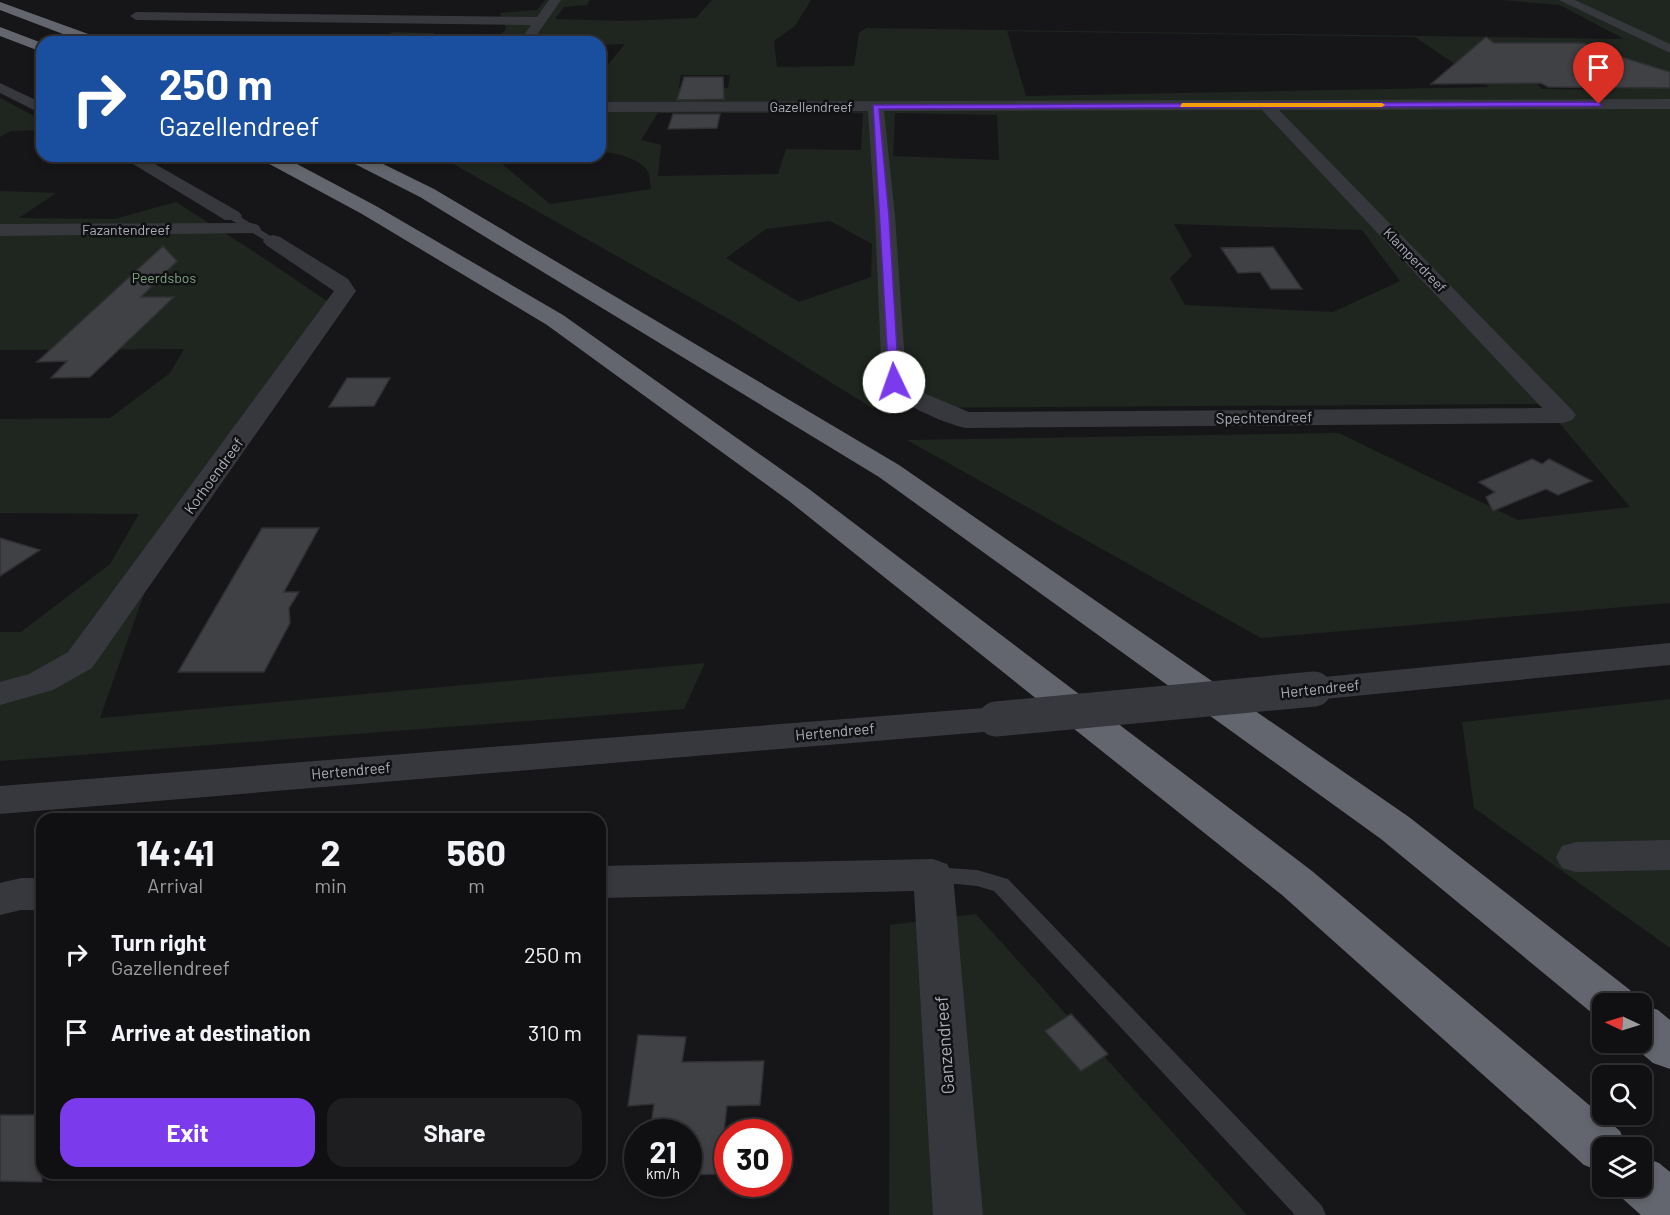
<!DOCTYPE html>
<style>
:root{--surface:#101012;--page:#1e1e20;--text:#f1f3f6;--muted:#9c9d9f;--line:#303032;--accent:#7c3aed}
body{margin:0;font-family:Barlow,sans-serif;background:var(--page);color:var(--text);height:100vh;display:flex;flex-direction:column;font-size:22px;white-space:nowrap}
*{box-sizing:border-box;margin:0}
p{font-size:20px;color:var(--muted)}
.icon{flex:none;width:33px;height:33px;fill:none;stroke:currentColor;stroke-width:2;stroke-linecap:round;stroke-linejoin:round}
.map{position:relative;flex:1;overflow:hidden}
.drawer{position:absolute;left:36px;top:813px;width:570px;height:366px;display:flex;flex-direction:column;background:var(--surface);border-radius:18px;box-shadow:0 3px 9px #0003,0 0 0 2px var(--line)}
.drawer>*{flex:none}
.top-card{position:absolute;left:36px;top:36px;width:570px;height:126px;border-radius:18px;box-shadow:0 3px 9px #0003,0 0 0 2px var(--line);background:#1a4fa0;color:#fff;overflow:hidden}
.needle{width:39px;rotate:274deg}
.buttons{position:absolute;left:1592px;top:993px;display:grid;gap:12px}
.buttons a{display:grid;place-items:center;width:60px;height:60px;border-radius:12px;background:var(--surface);box-shadow:0 3px 9px #0003,0 0 0 2px var(--line);font-size:30px}
.speed{position:absolute;left:624px;top:1119px;display:flex;gap:12px;font-size:30px;font-weight:700;text-align:center}
.speed>*{display:grid;place-content:center;width:78px;height:78px;border-radius:50%;background:var(--surface);box-shadow:0 3px 9px #0003,0 0 0 2px var(--line);line-height:1}
.speed small{font-size:15px;font-weight:400}
.speed .limit{border:9px solid #d22;background:#fff;color:#111}
.pin{position:absolute;display:grid;place-items:center;width:51px;height:51px;color:#fff;margin:-62px -26px;border-radius:50% 50% 50% 0;rotate:-45deg;box-shadow:0 0 6px #0007}
.pin .icon{rotate:45deg}
.me{position:absolute;width:66px;margin:-33px;rotate:357deg;stroke-linejoin:round;filter:drop-shadow(0 0 4px #0008)}
.turn{display:flex;align-items:center;gap:21px;height:126px;padding:0 24px;font-size:27px}
.turn .icon{width:78px;height:78px;stroke-width:2.5}
.turn b{display:block;font-size:42px;line-height:51px}
.eta{display:flex;justify-content:space-evenly;align-items:center;height:102px;text-align:center}
.eta b{font-size:36px;font-weight:700;line-height:42px}
.primary-button{display:flex;gap:12px;margin-top:auto;padding:12px 24px}
.primary-button a{flex:1;height:69px;border-radius:18px;background:var(--accent);color:#fff;font-size:24px;font-weight:700;line-height:69px;text-align:center}
.primary-button a+a{background:var(--page);color:var(--text)}
ul{padding:0;list-style:none}
li{display:flex;align-items:center;gap:18px;height:78px;padding:0 24px}
li div{flex:1}
li b{display:block;font-size:22px}
li em{font-style:normal}
.map>svg:first-child{display:block}
.green{fill:#1e261f;fill-rule:evenodd}
.building{fill:#404145;stroke:#303034;stroke-width:1.5}
.lines{fill:none;stroke-linecap:round;stroke-linejoin:round}
.service{fill:#37383d;fill-rule:evenodd}
.minor{fill:#37383d;fill-rule:evenodd}
.motorway{fill:#63666e;fill-rule:evenodd}
.minor-bridge{stroke:#37383d;stroke-width:35}
.route{fill:#7c3aed;stroke:#51269a;stroke-width:1.5}
.slow{fill:#f59e0b}
.labels{text-anchor:middle;stroke-width:5;stroke-linejoin:round;paint-order:stroke}
.far-street-label{font-size:14px;fill:#a8adb8;stroke:#111113}
.far-park-label{font-size:14px;fill:#7fa381;stroke:#111113}
.street-label{font-size:15px;fill:#a8adb8;stroke:#111113}
.near-street-label{font-size:18px;fill:#a8adb8;stroke:#111113}
</style>
<div class="map">
<svg width="1670" height="1215" viewBox="0 0 1670 1215">
<rect width="100%" height="100%" fill="#161618"/>
<g class="green">
<path d="M 545,0 L 590,0 L 587,5 L 564,7 L 555,19 L 623,21 L 696,18 L 712,0 L 811,0 L 795,26 L 774,41 L 777,67 L 854,66 L 859,33 L 866,28 L 1624,39 L 1560,5 L 1501,0 L 1670,0 L 1670,603 L 1261,638 L 907,440 L 1339,433 L 1518,520 L 1630,507 L 1543,404 L 872,408 L 734,322 L 439,156 L 521,156 L 500,162 L 550,204 L 651,189 C 650,185 650,178 649,174 C 644,159 614,152 600,152 L 600,74 L 625,44 L 600,45 L 600,42 L 494,42 L 506,29 L 500,13 L 537,10 ZM 1007,31 L 1415,37 L 1489,87 L 1026,96 ZM 730,75 L 728,88 L 679,88 L 681,75 ZM 1529,76 L 1593,78 L 1610,90 L 1542,89 ZM 658,113 L 863,113 L 861,150 L 786,149 L 778,174 L 658,176 L 661,145 L 641,140 ZM 895,113 L 997,115 L 999,160 L 893,156 ZM 830,221 L 872,244 L 871,277 L 799,302 L 726,258 L 766,229 ZM 1174,224 L 1362,230 L 1400,281 L 1333,312 L 1185,305 L 1170,278 L 1192,256 Z"/>
<path d="M 392,32 L 435,33 L 428,42 L 378,42 Z"/>
<path d="M 0,98 L 42,120 L 42,130 L 11,131 L 0,137 Z"/>
<path d="M 0,191 L 56,193 L 19,218 L 114,219 L 176,202 L 256,253 L 336,307 L 154,566 L 100,718 L 705,663 L 684,709 L 0,761 L 0,632 L 21,632 L 110,564 L 139,514 L 0,513 L 0,419 L 110,418 L 170,373 L 184,349 L 0,350 Z"/>
<path d="M 1670,699 L 1670,948 L 1474,808 L 1462,722 Z"/>
<path d="M 976,914 L 1247,1215 L 889,1215 L 890,925 Z"/>
</g>
<g class="building">
<path d="M 1486,37 L 1494,43 L 1584,43 L 1596,49 L 1670,72 L 1670,88 L 1548,87 L 1541,83 L 1431,84 Z"/>
<path d="M 684,77 L 723,77 L 724,99 L 677,100 Z"/>
<path d="M 673,114 L 720,114 L 717,128 L 668,129 Z"/>
<path d="M 163,246 L 177,261 L 141,297 L 174,297 L 90,377 L 51,378 L 67,361 L 37,362 Z"/>
<path d="M 1273,247 L 1302,289 L 1271,289 L 1260,272 L 1238,273 L 1221,248 Z"/>
<path d="M 347,378 L 390,378 L 374,406 L 329,407 Z"/>
<path d="M 1532,459 L 1542,464 L 1549,459 L 1592,481 L 1558,495 L 1546,489 L 1493,511 L 1486,497 L 1495,492 L 1479,482 Z"/>
<path d="M 262,528 L 319,528 L 284,592 L 299,592 L 289,608 L 290,623 L 264,672 L 178,672 Z"/>
<path d="M 0,538 L 40,550 L 0,576 Z"/>
<path d="M 1071,1014 L 1108,1054 L 1081,1071 L 1045,1031 Z"/>
<path d="M 638,1035 L 686,1037 L 682,1062 L 764,1061 L 760,1105 L 727,1106 L 719,1174 L 688,1175 L 688,1132 L 650,1132 L 654,1104 L 628,1106 Z"/>
<path d="M 0,1115 L 42,1115 L 42,1182 L 0,1181 Z"/>
</g>
<g class="lines">
<g class="service">
<path d="M 228,214 L 236,214 L 278,241 L 269,243 L 228,218 Z"/>
<path d="M 933,867 L 977,870 L 1008,879 L 1322,1206 L 1326,1215 L 1295,1215 L 994,891 L 977,886 L 926,881 L 923,875 L 926,869 Z"/>
</g>
<g class="minor">
<path d="M 549,0 L 561,0 L 532,42 L 523,42 L 521,39 L 531,25 L 136,20 L 130,16 L 136,12 L 537,17 Z"/>
<path d="M 1559,0 L 1575,0 L 1670,44 L 1670,53 Z"/>
<path d="M 0,83 L 42,103 L 42,114 L 0,93 Z"/>
<path d="M 1670,99 L 1670,109 L 1279,110 L 1572,410 L 1576,415 L 1572,420 L 1563,423 L 965,428 C 941,422 896,403 882,382 L 875,216 L 868,111 L 600,112 L 600,102 ZM 1262,110 L 1542,408 L 969,412 L 926,394 L 906,379 L 895,216 L 884,111 Z"/>
<path d="M 120,156 L 141,156 L 239,212 L 242,216 L 239,220 L 225,220 Z"/>
<path d="M 251,223 L 258,225 L 261,229 L 258,233 L 0,236 L 0,224 Z"/>
<path d="M 273,235 L 280,237 L 348,279 L 356,291 L 92,668 L 53,690 L 0,705 L 0,682 L 29,674 L 68,652 L 334,291 L 266,245 L 263,241 L 266,237 Z"/>
<path d="M 1670,643 L 1670,665 L 1314,700 L 1302,697 L 1297,689 L 1302,681 L 1314,678 Z"/>
<path d="M 996,707 L 1008,711 L 1014,719 L 1008,727 L 996,731 L 0,814 L 0,786 Z"/>
<path d="M 1670,840 L 1670,870 L 1576,872 L 1562,868 L 1556,857 L 1562,846 L 1576,842 Z"/>
<path d="M 933,859 L 947,864 L 953,875 L 983,1215 L 933,1215 L 914,891 L 600,898 L 600,866 Z"/>
<path d="M 21,878 L 42,878 L 42,910 L 21,910 L 0,915 L 0,883 Z"/>
</g>
<g class="motorway">
<path d="M 0,2 L 102,39 L 104,42 L 84,42 L 0,10 Z"/>
<path d="M 0,27 L 42,43 L 42,52 L 0,36 Z"/>
<path d="M 259,156 L 282,156 L 376,206 L 563,315 L 809,489 L 1312,871 L 1620,1131 L 1627,1148 L 1602,1148 L 1602,1172 L 1584,1165 L 1282,895 L 789,501 L 547,325 L 362,214 L 262,160 Z"/>
<path d="M 344,156 L 367,156 L 434,189 L 899,465 L 1409,817 L 1630,990 L 1637,1004 L 1602,1004 L 1602,1020 L 1598,1018 L 1381,839 L 879,477 L 420,197 L 347,160 Z"/>
<path d="M 1641,1004 L 1658,1010 L 1670,1020 L 1670,1069 L 1653,1063 L 1628,1042 L 1641,1042 Z"/>
<path d="M 1641,1156 L 1659,1163 L 1670,1172 L 1670,1215 L 1641,1215 L 1623,1199 L 1617,1186 L 1641,1186 Z"/>
</g>
<path class="minor-bridge" d="M 996,719 L 1314,689"/>
</g>
<path class="route" d="M 1599,102 L 1601,106 L 879,109 L 889,216 L 899,382 L 894,385 L 889,382 L 873,105 Z"/>
<path class="slow" d="M 1182,103 L 1382,103 L 1385,105 L 1382,107 L 1180,107 Z"/>
<g class="labels">
<g class="far-street-label">
<text x="811" y="112">Gazellendreef</text>
<text x="126" y="235">Fazantendreef</text>
<text transform="translate(1415 260) rotate(46)" y="5">Klamperdreef</text>
</g>
<g class="far-park-label">
<text x="164" y="283">Peerdsbos</text>
</g>
<g class="street-label">
<text transform="translate(1264 418) rotate(-1)" y="5">Spechtendreef</text>
<text transform="translate(214 476) rotate(-54)" y="5">Korhoendreef</text>
<text transform="translate(1320 689) rotate(-6)" y="5">Hertendreef</text>
<text transform="translate(835 732) rotate(-5)" y="5">Hertendreef</text>
<text transform="translate(351 771) rotate(-5)" y="5">Hertendreef</text>
</g>
<g class="near-street-label">
<text transform="translate(945 1045) rotate(-94)" y="6">Ganzendreef</text>
</g>
</g>
</svg>
<div class="buttons">
<a><svg class="needle" viewBox="-14 -14 28 28"><path d="M0-13l5 13h-10z" fill="#e53935"/><path d="M0 13l5-13h-10z" fill="#9c9d9f"/></svg></a>
<a><svg class="icon" aria-label="search" viewBox="0 0 24 24"><circle cx="10" cy="10" r="6"/><path d="M15 15l6 6"/></svg></a>
<a><svg class="icon" aria-label="layers" viewBox="0 0 24 24"><path d="M12 4l9 5-9 5-9-5zM3 14l9 5 9-5"/></svg></a>
</div>
<div class="speed"><div>21<small>km/h</small></div><div class="limit">30</div></div>
<div class="pin" style="left:1599px;top:104px;background:#d93025"><svg class="icon" aria-label="arrive" viewBox="0 0 24 24"><path d="M6 21V4h12l-3 4 3 4H6"/></svg></div>
<svg class="me" style="left:894px;top:382px" viewBox="-20 -20 40 40"><circle r="19" fill="#fff"/><path d="M0-13L10 11 0 6-10 11z" fill="#7c3aed"/></svg>
<div class="top-card">
<div class="turn"><svg class="icon" aria-label="right" viewBox="0 0 24 24"><path d="M7 20v-9h11M14 6l5 5-5 5"/></svg><div><b>250 m</b>Gazellendreef</div></div>
</div>
<section class="drawer">
<div class="eta">
<div><b>14:41</b><p>Arrival</p></div>
<div><b>2</b><p>min</p></div>
<div><b>560</b><p>m</p></div>
</div>
<ul>
<li><svg class="icon" aria-label="right" viewBox="0 0 24 24"><path d="M7 20v-9h11M14 6l5 5-5 5"/></svg><div><b>Turn right</b><p>Gazellendreef</p></div><em>250 m</em></li>
<li><svg class="icon" aria-label="arrive" viewBox="0 0 24 24"><path d="M6 21V4h12l-3 4 3 4H6"/></svg><div><b>Arrive at destination</b></div><em>310 m</em></li>
</ul>
<div class="primary-button"><a>Exit</a><a>Share</a></div>
</section>
</div>
